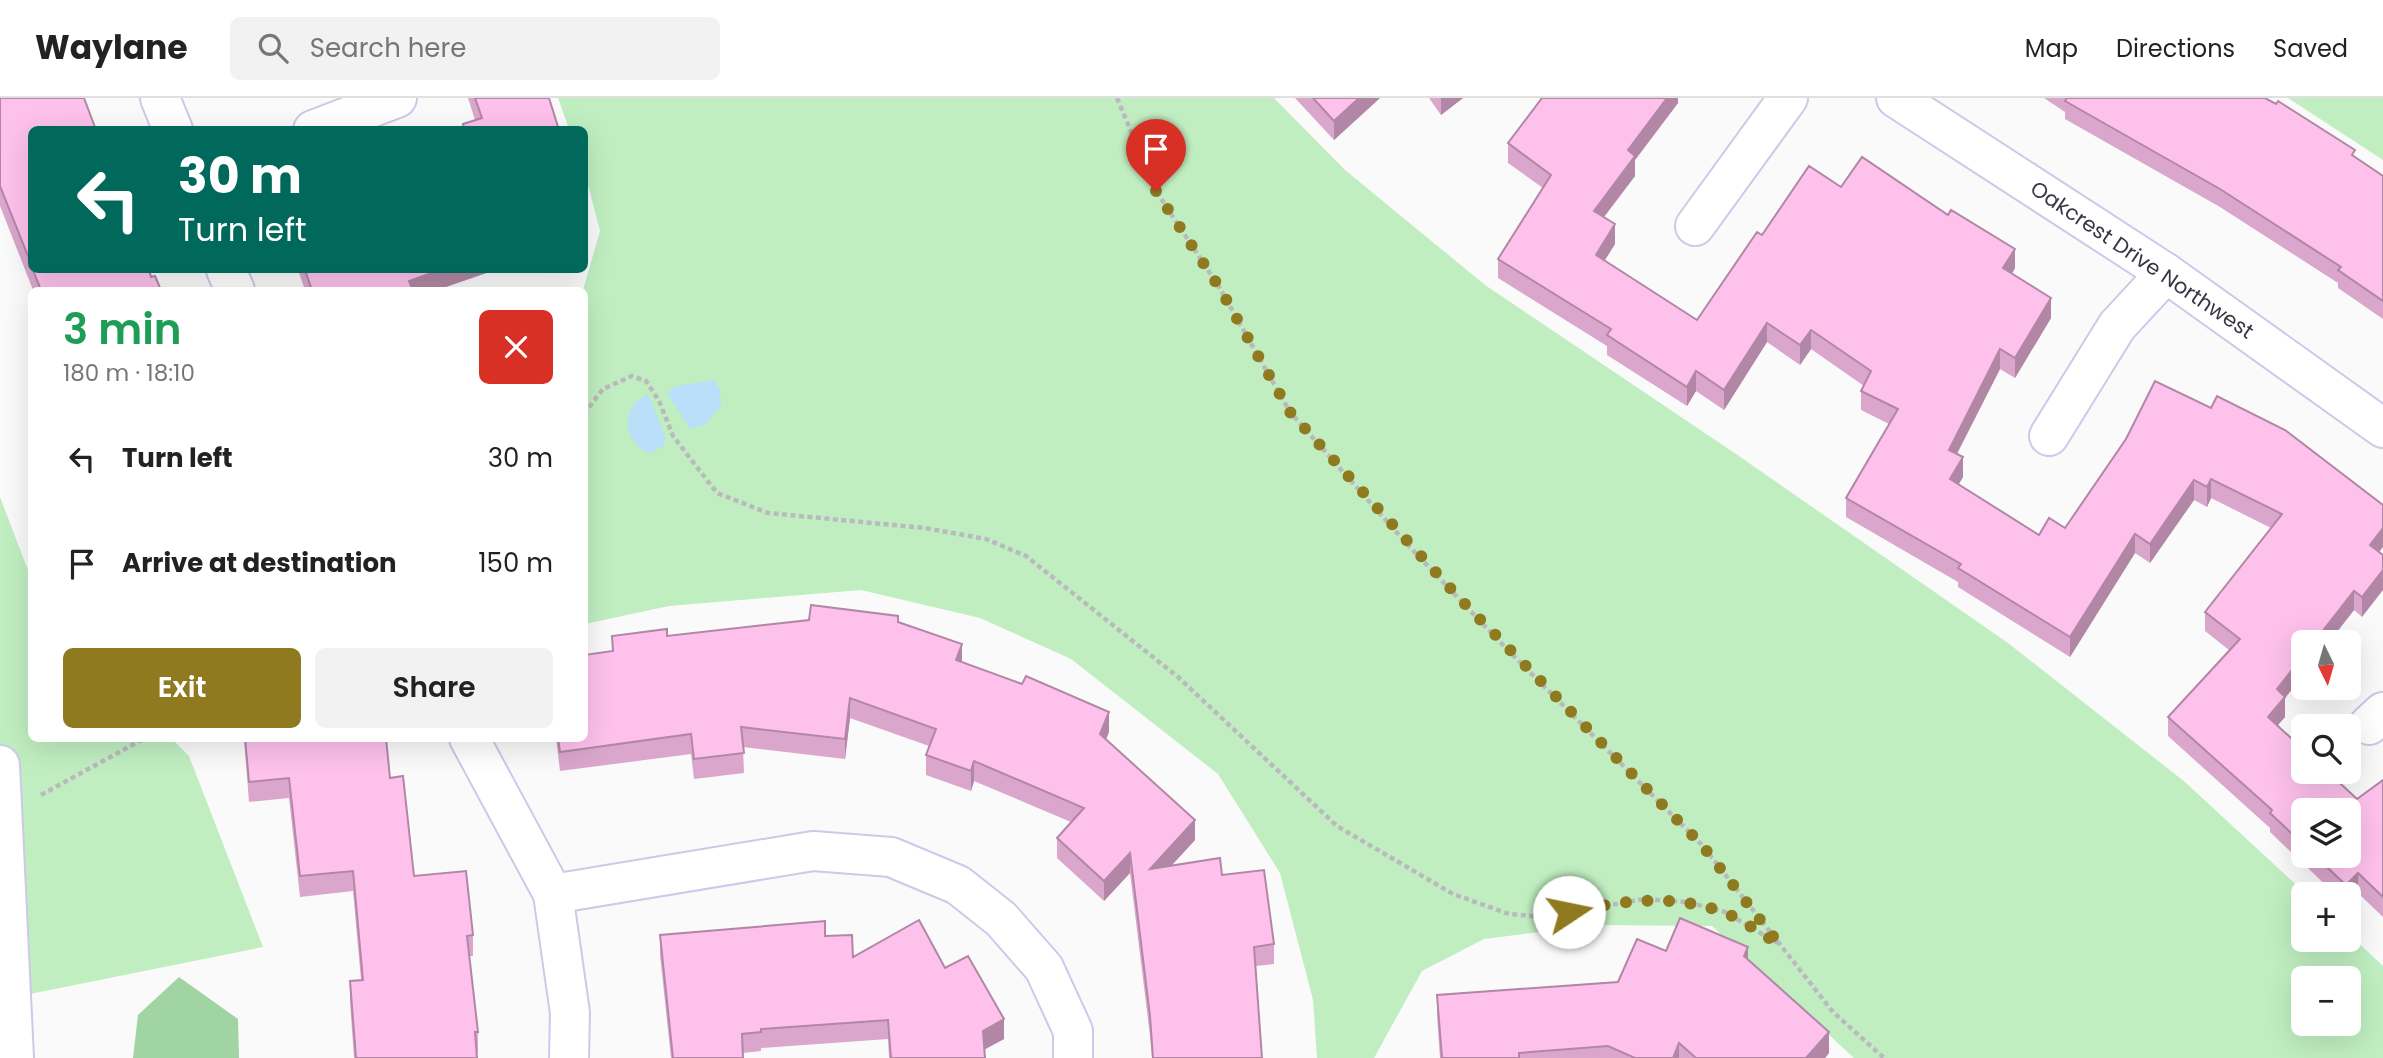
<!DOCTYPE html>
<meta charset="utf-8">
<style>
:root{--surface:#fff;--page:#f2f2f2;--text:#222;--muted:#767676;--line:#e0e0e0;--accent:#8f7a20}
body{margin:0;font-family:Poppins,sans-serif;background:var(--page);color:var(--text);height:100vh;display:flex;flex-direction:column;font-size:26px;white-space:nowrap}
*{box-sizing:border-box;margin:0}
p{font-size:23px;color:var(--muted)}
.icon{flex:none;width:38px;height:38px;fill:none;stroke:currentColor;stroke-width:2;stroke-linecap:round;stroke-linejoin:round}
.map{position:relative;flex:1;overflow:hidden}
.sheet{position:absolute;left:28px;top:189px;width:560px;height:455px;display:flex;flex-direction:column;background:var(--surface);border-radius:10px;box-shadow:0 7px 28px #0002}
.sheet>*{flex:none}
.banner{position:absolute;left:28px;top:28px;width:560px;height:147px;border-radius:10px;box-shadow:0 7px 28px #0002;background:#00695c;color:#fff;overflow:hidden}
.needle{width:46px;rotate:175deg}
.controls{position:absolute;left:2291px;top:532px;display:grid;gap:14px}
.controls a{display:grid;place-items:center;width:70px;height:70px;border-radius:10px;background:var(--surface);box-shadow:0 7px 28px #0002;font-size:35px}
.pin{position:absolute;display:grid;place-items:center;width:60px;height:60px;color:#fff;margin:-72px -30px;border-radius:50% 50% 50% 0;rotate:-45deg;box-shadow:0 0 7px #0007}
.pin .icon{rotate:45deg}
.me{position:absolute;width:77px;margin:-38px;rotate:79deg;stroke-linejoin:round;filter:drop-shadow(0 0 5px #0008)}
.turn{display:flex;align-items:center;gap:24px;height:147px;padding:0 35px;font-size:32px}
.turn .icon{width:91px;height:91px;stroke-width:2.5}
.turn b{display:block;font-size:49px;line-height:60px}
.round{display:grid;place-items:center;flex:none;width:74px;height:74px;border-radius:10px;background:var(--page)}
.headline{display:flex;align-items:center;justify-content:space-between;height:119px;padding:0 35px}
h1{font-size:42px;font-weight:600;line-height:52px;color:#1e9e55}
.cta{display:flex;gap:14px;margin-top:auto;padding:14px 35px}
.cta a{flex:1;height:80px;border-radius:10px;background:var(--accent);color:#fff;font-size:28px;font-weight:600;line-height:80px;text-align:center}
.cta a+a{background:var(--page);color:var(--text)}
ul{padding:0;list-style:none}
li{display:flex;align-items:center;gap:21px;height:105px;padding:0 35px}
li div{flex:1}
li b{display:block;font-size:26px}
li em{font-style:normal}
header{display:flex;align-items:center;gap:42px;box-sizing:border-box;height:98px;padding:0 35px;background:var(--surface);border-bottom:2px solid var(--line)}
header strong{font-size:33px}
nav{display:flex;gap:38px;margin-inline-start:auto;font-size:24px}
.search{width:490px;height:63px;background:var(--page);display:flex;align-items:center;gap:18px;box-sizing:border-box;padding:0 24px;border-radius:10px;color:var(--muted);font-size:26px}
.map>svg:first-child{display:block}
.green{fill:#c0eec1;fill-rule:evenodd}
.forest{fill:#a0d4a2}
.water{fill:#b9e0f8}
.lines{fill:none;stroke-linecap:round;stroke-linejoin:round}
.minor-casing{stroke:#cec8e9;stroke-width:42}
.path{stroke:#bab9bd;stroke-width:4.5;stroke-dasharray:5 3.5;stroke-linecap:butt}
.minor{stroke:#fff;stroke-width:38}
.wall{fill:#daa6cb;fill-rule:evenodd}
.shaded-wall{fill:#b187a5}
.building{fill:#fdc1ec;stroke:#b187a5;stroke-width:2}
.route{stroke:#8f7a20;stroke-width:12;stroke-dasharray:0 21.6}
.labels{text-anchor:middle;stroke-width:6;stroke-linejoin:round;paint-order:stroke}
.street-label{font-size:21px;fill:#393643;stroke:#fff}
</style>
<header>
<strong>Waylane</strong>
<div class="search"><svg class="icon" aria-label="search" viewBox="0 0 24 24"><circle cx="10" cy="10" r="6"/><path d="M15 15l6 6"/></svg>Search here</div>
<nav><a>Map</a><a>Directions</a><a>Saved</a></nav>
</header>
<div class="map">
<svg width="2383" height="960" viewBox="0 0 2383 960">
<rect width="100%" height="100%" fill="#fafafa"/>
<g class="green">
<path d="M 558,0 L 1274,0 L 1345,72 L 1485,187 L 1736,356 L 2008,545 L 2185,684 L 2306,796 L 2303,796 L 2303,842 L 2348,842 L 2349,836 L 2383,868 L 2383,960 L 1854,960 L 1712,828 L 1595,827 L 1484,841 L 1422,873 L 1374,960 L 1317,960 L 1313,902 L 1280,775 L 1218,676 L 1071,561 L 980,520 L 861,492 L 669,508 L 585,526 L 583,192 L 600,133 L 585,75 L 584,32 L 569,31 ZM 2303,880 L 2348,880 L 2348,926 L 2303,926 Z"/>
<path d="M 2288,0 L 2383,0 L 2383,62 Z"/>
<path d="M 0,399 L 31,480 L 32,640 L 172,641 L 189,658 L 263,849 L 0,902 Z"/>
</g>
<path class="forest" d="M 179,879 L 238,921 L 239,960 L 133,960 L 138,917 Z"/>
<g class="water">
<path d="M 714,282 L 720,292 L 721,308 L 706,326 L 690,331 L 667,295 L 676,288 Z"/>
<path d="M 648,296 L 666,340 L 663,349 L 648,355 C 622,342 620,308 648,296 Z"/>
</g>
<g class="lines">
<defs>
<g id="minor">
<path d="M 160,0 L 173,32"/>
<path d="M 1896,0 L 2166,175 L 2383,330"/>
<path d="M 313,32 L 397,0"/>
<path d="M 1695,128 L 1788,0"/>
<path d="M 226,172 L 235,192"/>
<path d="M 2049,338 L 2117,228 L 2166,175"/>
<path d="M 2369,627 L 2383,614"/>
<path d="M 469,640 L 553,796 L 570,915 L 569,960"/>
<path d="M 0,667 L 14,960"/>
<path d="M 553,796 L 813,753 L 891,759 L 958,787 L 1001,821 L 1044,870 L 1073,933 L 1073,960"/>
</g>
</defs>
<use href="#minor" class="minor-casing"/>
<g class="path">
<path d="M 1117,0 L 1156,93 L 1219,189 L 1290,314 L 1406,445 L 1498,542 L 1702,747 L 1833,914 L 1884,960"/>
<path d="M 584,316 L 603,291 L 632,278 L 646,283 L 659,303 L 673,338 L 717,395 L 768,415 L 925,430 L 986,441 L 1026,458 L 1178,579 L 1337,728 L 1453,796 L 1509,816 L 1543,819 L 1644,801 L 1687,804 L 1725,814 L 1779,846"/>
<path d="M 41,697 L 145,640"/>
</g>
<use href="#minor" class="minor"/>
</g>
<g class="wall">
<path d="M 0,0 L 32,32 L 32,172 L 149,172 L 151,179 L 161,192 L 33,192 L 0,108 Z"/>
<path d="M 468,0 L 549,0 L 559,32 L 463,32 L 463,26 L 475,22 Z"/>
<path d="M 1295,0 L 1380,0 L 1334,42 Z"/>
<path d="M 1429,0 L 1463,0 L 1441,17 Z"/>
<path d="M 1678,0 L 1678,5 L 1635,62 L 1635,78 L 1604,119 L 1615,146 L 1605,162 L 1697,222 L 1762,137 L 1841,89 L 2015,170 L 2012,176 L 2051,220 L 2015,280 L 2000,271 L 1957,356 L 1963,379 L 1958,387 L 2039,437 L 2065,430 L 2126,341 L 2379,454 L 2362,519 L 2354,512 L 2285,600 L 2285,619 L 2278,627 L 2357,701 L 2383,682 L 2383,819 L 2358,795 L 2348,804 L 2348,796 L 2335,796 L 2270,734 L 2270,730 L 2168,638 L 2168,619 L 2229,552 L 2205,533 L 2205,514 L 2271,430 L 2211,400 L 2207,409 L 2194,402 L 2150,465 L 2135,455 L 2070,559 L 1958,489 L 1958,484 L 1846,419 L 1846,400 L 1889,326 L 1861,312 L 1861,293 L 1864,288 L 1811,251 L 1800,267 L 1767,244 L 1724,312 L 1696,293 L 1687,308 L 1607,257 L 1607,248 L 1498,180 L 1498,161 L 1543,90 L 1508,65 L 1508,45 ZM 2303,712 L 2348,758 L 2303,758 Z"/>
<path d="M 2044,0 L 2265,0 L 2383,78 L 2383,221 L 2338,190 L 2338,185 L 2220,109 L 2065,21 L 2065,14 Z"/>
<path d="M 298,172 L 495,172 L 437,192 L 305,192 Z"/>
<path d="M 809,522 L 898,524 L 962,564 L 1109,634 L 1106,641 L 1195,742 L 1171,768 L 1222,777 L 1274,846 L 1274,866 L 1256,868 L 1262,960 L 1152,960 L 1150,938 L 1130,775 L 1104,803 L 1057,760 L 1057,740 L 1071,724 L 974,683 L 971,693 L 926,677 L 926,657 L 929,648 L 850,620 L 845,661 L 743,649 L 744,675 L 694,681 L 691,656 L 560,673 L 556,640 L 584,640 L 612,554 L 612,538 L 667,538 Z"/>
<path d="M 244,640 L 386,640 L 390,680 L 414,778 L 473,837 L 473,858 L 469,858 L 478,934 L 478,954 L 476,955 L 477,960 L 354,960 L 350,904 L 350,883 L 361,882 L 353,793 L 300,799 L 289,700 L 249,704 Z"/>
<path d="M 660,837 L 825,838 L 853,859 L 945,870 L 1004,941 L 984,952 L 985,960 L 889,960 L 888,941 L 761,950 L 761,953 L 743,955 L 743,960 L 671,960 L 660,857 Z"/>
<path d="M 1666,853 L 1748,861 L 1829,955 L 1825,960 L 1440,960 L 1437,917 L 1437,897 L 1618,884 Z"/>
</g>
<g class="shaded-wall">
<path d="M 1359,0 L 1380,0 L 1334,42 L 1334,23 Z"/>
<path d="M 1441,0 L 1463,0 L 1441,17 Z"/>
<path d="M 1667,0 L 1678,0 L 1678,5 L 1635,62 L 1635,78 L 1594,132 L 1594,113 L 1628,52 Z"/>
<path d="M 1615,126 L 1615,146 L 1596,176 L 1596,157 Z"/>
<path d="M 2015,151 L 2015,170 L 2003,190 L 2003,170 Z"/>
<path d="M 440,172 L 495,172 L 437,192 L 409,192 L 409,183 Z"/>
<path d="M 2051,200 L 2051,220 L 2015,280 L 2015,260 Z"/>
<path d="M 1767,225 L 1767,244 L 1724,312 L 1724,292 Z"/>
<path d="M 1811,232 L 1811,251 L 1800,267 L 1800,247 Z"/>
<path d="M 2000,251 L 2000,271 L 1949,371 L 1949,352 Z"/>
<path d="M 1696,273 L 1696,293 L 1687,308 L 1687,289 Z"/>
<path d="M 1963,359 L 1963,379 L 1950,401 L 1950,381 Z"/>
<path d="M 2211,381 L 2211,400 L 2207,409 L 2207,389 Z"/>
<path d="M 2194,382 L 2194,402 L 2150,465 L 2150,446 Z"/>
<path d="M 2383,430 L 2383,449 L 2370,466 L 2370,447 Z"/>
<path d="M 2135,436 L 2135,455 L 2070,559 L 2070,539 Z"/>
<path d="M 2383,472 L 2383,492 L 2362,519 L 2362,499 Z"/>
<path d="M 2354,493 L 2354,512 L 2329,544 L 2314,544 Z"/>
<path d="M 962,546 L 962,566 L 956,562 Z"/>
<path d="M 2303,558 L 2303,578 L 2285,600 L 2285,619 L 2268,638 L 2268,619 L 2277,591 Z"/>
<path d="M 850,600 L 850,620 L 845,661 L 845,641 Z"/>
<path d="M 1109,614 L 1109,634 L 1100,656 L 1100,636 Z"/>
<path d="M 974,663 L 974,683 L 971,693 L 971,673 Z"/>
<path d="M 1195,722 L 1195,742 L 1150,791 L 1150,771 Z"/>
<path d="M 1130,755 L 1130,775 L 1104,803 L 1104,783 Z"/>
<path d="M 2358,775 L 2358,795 L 2348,804 L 2348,796 L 2346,796 L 2346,787 Z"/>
<path d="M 1748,849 L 1748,870 L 1744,858 Z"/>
<path d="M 1004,921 L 1004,941 L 983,952 L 983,933 Z"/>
<path d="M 1829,934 L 1829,955 L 1825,960 L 1806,960 Z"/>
<path d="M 1679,945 L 1679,960 L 1673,960 Z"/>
</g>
<g class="building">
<path d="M 0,0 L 84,0 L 96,32 L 32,32 L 32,168 L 0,88 Z"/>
<path d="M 475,0 L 549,0 L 559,32 L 464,32 L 463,26 L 482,20 Z"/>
<path d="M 1313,0 L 1359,0 L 1334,23 Z"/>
<path d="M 1542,0 L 1667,0 L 1628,52 L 1635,58 L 1594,113 L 1615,126 L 1596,157 L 1697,222 L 1757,134 L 1762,137 L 1809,68 L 1841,89 L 1862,59 L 1948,117 L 1951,112 L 2015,151 L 2003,170 L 2051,200 L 2015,260 L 2000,251 L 1949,352 L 1963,359 L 1950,381 L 2039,437 L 2049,420 L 2065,430 L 2126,341 L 2155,283 L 2211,310 L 2217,298 L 2285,332 L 2383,407 L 2383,430 L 2370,447 L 2383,457 L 2383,472 L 2362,499 L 2354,493 L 2314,544 L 2303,544 L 2303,558 L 2277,591 L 2285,599 L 2268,619 L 2303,651 L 2303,674 L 2328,674 L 2357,701 L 2383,682 L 2383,799 L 2358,775 L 2346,787 L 2315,758 L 2348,758 L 2348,712 L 2303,712 L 2303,746 L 2270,715 L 2272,712 L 2168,619 L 2240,541 L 2205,514 L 2282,416 L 2211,381 L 2207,389 L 2194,382 L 2150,446 L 2135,436 L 2070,539 L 1958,470 L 1961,466 L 1846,400 L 1898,311 L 1861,293 L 1871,273 L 1811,232 L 1800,247 L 1767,225 L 1724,292 L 1696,273 L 1687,289 L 1607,237 L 1611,231 L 1498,161 L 1551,77 L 1508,45 Z"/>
<path d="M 2067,0 L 2265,0 L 2276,6 L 2278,3 L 2355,52 L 2352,57 L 2383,78 L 2383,203 L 2338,172 L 2341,169 L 2220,91 L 2065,3 Z"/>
<path d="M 33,172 L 149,172 L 151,179 L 155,178 L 161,192 L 41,192 Z"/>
<path d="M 305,172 L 440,172 L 409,183 L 413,192 L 312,192 Z"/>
<path d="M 811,507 L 898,518 L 898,524 L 962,546 L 956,562 L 1022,586 L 1026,578 L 1109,614 L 1100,636 L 1195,722 L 1150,771 L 1220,760 L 1222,777 L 1264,772 L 1274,846 L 1254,849 L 1262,960 L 1153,960 L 1150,918 L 1130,755 L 1104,783 L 1057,740 L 1084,710 L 974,663 L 971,673 L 926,657 L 936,631 L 850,600 L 845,641 L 741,629 L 744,655 L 694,661 L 691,636 L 560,654 L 558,640 L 584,640 L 584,557 L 613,553 L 612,538 L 667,531 L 667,538 L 809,522 Z"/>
<path d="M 245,640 L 386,640 L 390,680 L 403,678 L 414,778 L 466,773 L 473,837 L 467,838 L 478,934 L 475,934 L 477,960 L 356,960 L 350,883 L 363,882 L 353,773 L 300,778 L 289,680 L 249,684 Z"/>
<path d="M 1680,820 L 1748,849 L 1744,858 L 1829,934 L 1806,960 L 1696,960 L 1679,945 L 1673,960 L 1635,960 L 1608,948 L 1519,955 L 1519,960 L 1442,960 L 1437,897 L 1618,884 L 1637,841 L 1666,853 Z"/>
<path d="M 919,822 L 945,870 L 968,858 L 1004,921 L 983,933 L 985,960 L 891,960 L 888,922 L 761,931 L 761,934 L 742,936 L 743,960 L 673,960 L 660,837 L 825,823 L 825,838 L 852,837 L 853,859 Z"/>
</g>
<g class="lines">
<path class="route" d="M 1156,93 L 1219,189 L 1290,314 L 1462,503 L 1702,747 L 1779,846 C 1761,836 1742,821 1723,814 C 1671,795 1621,803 1569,814"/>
</g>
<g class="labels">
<g class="street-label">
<text transform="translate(2142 162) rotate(34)" y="7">Oakcrest Drive Northwest</text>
</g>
</g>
</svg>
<div class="controls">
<a><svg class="needle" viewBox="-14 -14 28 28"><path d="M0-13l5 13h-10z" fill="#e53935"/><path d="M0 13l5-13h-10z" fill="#767676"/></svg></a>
<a><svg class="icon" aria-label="search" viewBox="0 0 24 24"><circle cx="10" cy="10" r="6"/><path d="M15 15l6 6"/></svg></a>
<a><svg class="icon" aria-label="layers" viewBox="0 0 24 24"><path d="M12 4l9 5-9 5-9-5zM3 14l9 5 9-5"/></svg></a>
<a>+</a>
<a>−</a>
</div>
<div class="pin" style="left:1156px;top:93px;background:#d93025"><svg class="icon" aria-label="arrive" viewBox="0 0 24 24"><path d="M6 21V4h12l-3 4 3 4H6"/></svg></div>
<svg class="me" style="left:1569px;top:814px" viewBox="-20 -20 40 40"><circle r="19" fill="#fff"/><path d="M0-13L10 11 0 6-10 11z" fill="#8f7a20"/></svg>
<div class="banner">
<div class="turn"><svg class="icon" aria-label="left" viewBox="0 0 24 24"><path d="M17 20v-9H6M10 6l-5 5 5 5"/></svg><div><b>30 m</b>Turn left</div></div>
</div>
<section class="sheet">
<div class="headline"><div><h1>3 min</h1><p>180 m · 18:10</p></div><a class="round" style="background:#d93025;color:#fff"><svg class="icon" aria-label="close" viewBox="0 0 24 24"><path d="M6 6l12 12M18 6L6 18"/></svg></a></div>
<ul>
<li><svg class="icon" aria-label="left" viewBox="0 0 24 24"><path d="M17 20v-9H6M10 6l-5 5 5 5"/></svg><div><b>Turn left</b></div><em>30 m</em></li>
<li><svg class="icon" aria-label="arrive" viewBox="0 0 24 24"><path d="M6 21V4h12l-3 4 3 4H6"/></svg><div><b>Arrive at destination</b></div><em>150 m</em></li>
</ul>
<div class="cta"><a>Exit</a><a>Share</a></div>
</section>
</div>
